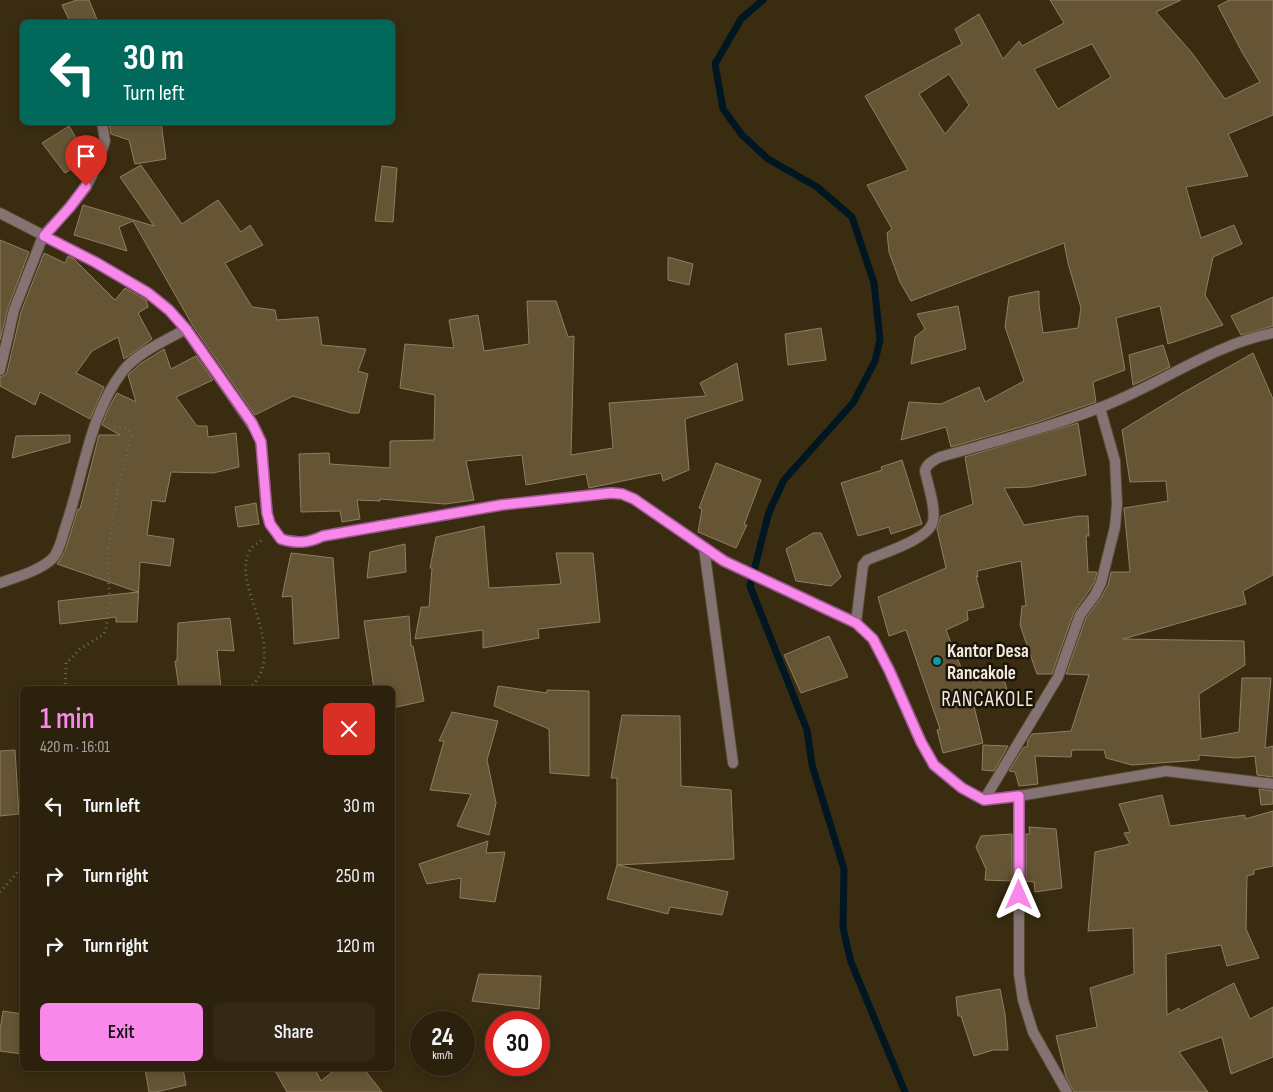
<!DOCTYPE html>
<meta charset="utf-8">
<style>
:root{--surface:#2b210d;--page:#332916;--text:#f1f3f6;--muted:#a6a39d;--line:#473e2e;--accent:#f888e9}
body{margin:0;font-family:"Sofia Sans Condensed",sans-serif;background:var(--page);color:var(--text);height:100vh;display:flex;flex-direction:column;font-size:19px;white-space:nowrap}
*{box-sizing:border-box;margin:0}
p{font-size:16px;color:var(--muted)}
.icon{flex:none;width:28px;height:28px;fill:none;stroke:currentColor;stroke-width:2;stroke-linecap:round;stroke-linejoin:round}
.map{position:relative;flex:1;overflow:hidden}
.side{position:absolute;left:20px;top:686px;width:375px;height:385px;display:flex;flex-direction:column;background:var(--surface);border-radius:8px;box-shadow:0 2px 12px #0003,0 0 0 1px var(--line)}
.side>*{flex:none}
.guide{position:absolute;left:20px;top:20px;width:375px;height:105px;border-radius:8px;box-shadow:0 2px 12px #0003,0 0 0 1px var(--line);background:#00695c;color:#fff;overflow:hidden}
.speed{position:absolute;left:410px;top:1011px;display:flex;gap:10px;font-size:25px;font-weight:700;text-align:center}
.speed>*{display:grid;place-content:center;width:65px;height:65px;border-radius:50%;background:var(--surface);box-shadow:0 2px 12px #0003,0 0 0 1px var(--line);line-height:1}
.speed small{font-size:12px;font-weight:400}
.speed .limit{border:8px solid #d22;background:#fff;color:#111}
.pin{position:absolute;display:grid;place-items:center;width:42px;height:42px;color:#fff;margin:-51px -21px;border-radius:50% 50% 50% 0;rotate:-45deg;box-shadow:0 0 5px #0007}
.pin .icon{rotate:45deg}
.me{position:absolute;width:55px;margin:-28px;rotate:0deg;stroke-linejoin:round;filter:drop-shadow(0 0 4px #0008)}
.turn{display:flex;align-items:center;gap:18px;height:105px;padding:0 20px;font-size:22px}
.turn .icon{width:65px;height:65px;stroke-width:2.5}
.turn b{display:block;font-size:35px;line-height:42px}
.round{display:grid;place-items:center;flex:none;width:52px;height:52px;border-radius:8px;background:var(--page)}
.headline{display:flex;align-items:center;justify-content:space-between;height:85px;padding:0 20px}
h1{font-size:30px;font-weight:600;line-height:38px;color:var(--accent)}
.button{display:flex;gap:10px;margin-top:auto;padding:10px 20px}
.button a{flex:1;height:58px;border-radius:8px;background:var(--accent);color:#111;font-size:20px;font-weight:600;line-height:58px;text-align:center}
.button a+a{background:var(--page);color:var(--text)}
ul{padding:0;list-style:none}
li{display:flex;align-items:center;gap:15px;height:70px;padding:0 20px}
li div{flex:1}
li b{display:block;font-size:19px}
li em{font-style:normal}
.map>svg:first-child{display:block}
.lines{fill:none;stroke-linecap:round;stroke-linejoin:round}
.stream{stroke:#001621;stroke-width:7}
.building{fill:#665535;stroke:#8e7e62;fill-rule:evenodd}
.lane-casing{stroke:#574a31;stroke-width:12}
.street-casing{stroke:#574a31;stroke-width:12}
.path{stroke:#746851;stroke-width:3;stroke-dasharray:1 4;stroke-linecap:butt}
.lane{stroke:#857272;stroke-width:10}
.street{stroke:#857272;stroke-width:10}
.route-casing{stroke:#a15897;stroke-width:12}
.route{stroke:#f888e9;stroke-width:9}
.culture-dot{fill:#0f9aa8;stroke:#1b150a;stroke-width:2}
.labels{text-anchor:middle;stroke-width:5;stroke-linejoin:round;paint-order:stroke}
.poi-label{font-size:19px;font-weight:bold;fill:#f2e9da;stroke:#1b150a;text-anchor:start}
.quarter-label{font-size:21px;letter-spacing:1px;fill:#f2e9da;stroke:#1b150a}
</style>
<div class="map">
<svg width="1273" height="1092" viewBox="0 0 1273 1092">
<rect width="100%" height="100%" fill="#392c11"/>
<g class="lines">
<path class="stream" d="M 763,0 L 741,19 L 715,64 L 723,109 L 742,135 L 768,159 L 817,187 L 852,217 L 874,283 L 880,340 L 875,361 L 853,403 L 784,480 L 769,512 L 750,586 L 807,730 L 812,765 L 844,869 L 843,928 L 851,962 L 905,1092"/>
</g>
<g class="building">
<path d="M 77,0 L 89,0 L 98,22 L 70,22 L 62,5 Z"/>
<path d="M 1050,0 L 1181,0 L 1156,12 L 1192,53 L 1225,99 L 1260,82 L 1242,52 L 1218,6 L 1229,0 L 1273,0 L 1273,115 L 1228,134 L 1248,176 L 1186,187 L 1201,238 L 1234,225 L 1242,244 L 1213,257 L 1205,295 L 1223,325 L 1168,344 L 1160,306 L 1116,318 L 1125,370 L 1093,382 L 1096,402 L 1038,422 L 951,447 L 946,427 L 901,440 L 909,402 L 941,404 L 979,387 L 985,402 L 1024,381 L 1005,327 L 1009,297 L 1039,291 L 1039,304 L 1043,333 L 1078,328 L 1081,308 L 1068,263 L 1064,243 L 911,301 L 900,282 L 889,252 L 887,233 L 892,229 L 867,185 L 908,170 L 865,96 L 962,44 L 955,29 L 979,14 L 1003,59 L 1019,41 L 1022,46 L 1064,23 ZM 1092,44 L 1111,77 L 1058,109 L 1034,69 ZM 949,74 L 969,105 L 945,134 L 919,94 Z"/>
<path d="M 109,122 L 161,122 L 166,159 L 135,164 L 129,140 L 111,134 Z"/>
<path d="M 69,126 L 88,158 L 65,173 L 42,143 Z"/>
<path d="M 141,165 L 182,224 L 218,200 L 241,232 L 250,225 L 263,245 L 225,263 L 252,307 L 275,310 L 277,320 L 318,317 L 322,345 L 366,349 L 358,371 L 368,374 L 359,413 L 351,413 L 293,396 L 255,415 L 193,326 L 133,221 L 119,227 L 127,251 L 74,235 L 83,205 L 154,226 L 120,177 Z"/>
<path d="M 382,166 L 397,168 L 393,222 L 375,221 Z"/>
<path d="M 0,240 L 29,252 L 8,308 L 0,340 Z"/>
<path d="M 44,253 L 65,263 L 68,256 L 74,259 L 115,300 L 125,288 L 146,300 L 148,307 L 138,313 L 152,339 L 124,359 L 118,337 L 92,351 L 76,373 L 104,387 L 90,419 L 40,392 L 35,405 L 0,386 L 0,377 L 5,375 L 7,372 L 21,312 Z"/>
<path d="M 668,257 L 693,264 L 689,285 L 668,280 Z"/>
<path d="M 1273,297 L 1273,326 L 1241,335 L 1231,316 Z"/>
<path d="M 527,301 L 556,301 L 568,337 L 574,336 L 571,455 L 613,448 L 609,403 L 706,396 L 700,383 L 737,363 L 743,400 L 685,419 L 689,470 L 663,481 L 661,473 L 589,488 L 586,474 L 526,485 L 522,455 L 466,461 L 474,500 L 445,504 L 380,499 L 380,501 L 357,500 L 360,519 L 342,522 L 340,511 L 301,512 L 299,454 L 329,453 L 330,464 L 390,468 L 390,441 L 434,440 L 435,395 L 400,388 L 405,344 L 454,348 L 449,320 L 478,315 L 484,351 L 529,344 Z"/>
<path d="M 958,306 L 966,349 L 911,364 L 915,337 L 925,329 L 917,314 Z"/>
<path d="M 821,328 L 826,360 L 788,365 L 785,334 Z"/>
<path d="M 1163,345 L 1170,367 L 1133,385 L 1129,355 Z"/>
<path d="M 164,349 L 171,369 L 196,356 L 213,380 L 176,397 L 197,426 L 207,426 L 208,437 L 236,433 L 239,467 L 213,473 L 171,472 L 165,502 L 152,500 L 147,535 L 174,539 L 170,566 L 140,562 L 137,622 L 116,622 L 116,617 L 60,624 L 58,601 L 138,592 L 57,564 L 65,551 L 78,509 L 80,509 L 99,435 L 120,435 L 102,425 L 108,409 L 117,393 L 136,402 L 128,375 L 140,364 Z"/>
<path d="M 1253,353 L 1273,399 L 1273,575 L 1243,591 L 1246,604 L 1123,639 L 1244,641 L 1245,665 L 1199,694 L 1201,739 L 1239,732 L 1242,678 L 1271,678 L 1265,748 L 1273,746 L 1273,777 L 1257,775 L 1255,756 L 1237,758 L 1199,755 L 1199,760 L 1132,765 L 1106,758 L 1104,750 L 1072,750 L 1071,757 L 1035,756 L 1038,784 L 1019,786 L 1015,772 L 1009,771 L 1024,747 L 1027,747 L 1028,740 L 1032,734 L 1071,731 L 1089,675 L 1066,674 L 1086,618 L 1101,598 L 1108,585 L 1111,572 L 1130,572 L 1124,508 L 1168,501 L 1166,481 L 1130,482 L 1122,430 L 1181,394 Z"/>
<path d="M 1078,423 L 1086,475 L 1030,487 L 1004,488 L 1024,525 L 1079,516 L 1088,516 L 1089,536 L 1086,536 L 1088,572 L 1097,572 L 1095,581 L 1089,591 L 1074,612 L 1052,674 L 1037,674 L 1020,625 L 1022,606 L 1026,606 L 1021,561 L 977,571 L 978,577 L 976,576 L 984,607 L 967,611 L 968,620 L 946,630 L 966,680 L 1003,675 L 1011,705 L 973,702 L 983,743 L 943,753 L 937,730 L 940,729 L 906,630 L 889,636 L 878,597 L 946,568 L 937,529 L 941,516 L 973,504 L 965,457 Z"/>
<path d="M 70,435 L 70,442 L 12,458 L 16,436 Z"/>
<path d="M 902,460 L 922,524 L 891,534 L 889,527 L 858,536 L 841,483 L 882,470 L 881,467 Z"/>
<path d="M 716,463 L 761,480 L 744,525 L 747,525 L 736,548 L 698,532 L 702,509 L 699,508 Z"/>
<path d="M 256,503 L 259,524 L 238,527 L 235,507 Z"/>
<path d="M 484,526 L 489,588 L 561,584 L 556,553 L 593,553 L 600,622 L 538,629 L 539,638 L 483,648 L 483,630 L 415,639 L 421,607 L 429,607 L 432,568 L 430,568 L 436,537 Z"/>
<path d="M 813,533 L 821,533 L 841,577 L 831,586 L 796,581 L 786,549 Z"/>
<path d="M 405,544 L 406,572 L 367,578 L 370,552 Z"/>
<path d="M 291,553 L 333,558 L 339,638 L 294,644 L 292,596 L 282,597 Z"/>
<path d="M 409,616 L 411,646 L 413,646 L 424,701 L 392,708 L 392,689 L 374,689 L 364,621 Z"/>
<path d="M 230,618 L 234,651 L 217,650 L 221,689 L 179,689 L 175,661 L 177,661 L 178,623 Z"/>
<path d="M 829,636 L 848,677 L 801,693 L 784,655 Z"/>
<path d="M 498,686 L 547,693 L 547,690 L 589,691 L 589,776 L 550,773 L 549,729 L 494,706 Z"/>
<path d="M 452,712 L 498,721 L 487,760 L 496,803 L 489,835 L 457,826 L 471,794 L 430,790 L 444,741 L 439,741 Z"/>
<path d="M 622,715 L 680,716 L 681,786 L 731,790 L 734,859 L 618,865 L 728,892 L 722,915 L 670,907 L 668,914 L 607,899 L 617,865 L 617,778 L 611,778 Z"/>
<path d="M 983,745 L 1008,746 L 994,771 L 982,770 Z"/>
<path d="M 15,750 L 19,814 L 0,816 L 0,751 Z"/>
<path d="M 1259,789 L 1273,791 L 1273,804 L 1261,805 Z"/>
<path d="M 1162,795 L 1170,826 L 1245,815 L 1245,819 L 1273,811 L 1273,866 L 1254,870 L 1254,874 L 1247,876 L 1246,929 L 1259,958 L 1227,966 L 1221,945 L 1166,954 L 1167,1015 L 1179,1008 L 1180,1011 L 1234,983 L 1250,1019 L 1273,1007 L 1273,1057 L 1231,1074 L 1222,1037 L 1179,1052 L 1208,1092 L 1074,1092 L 1066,1077 L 1056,1036 L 1097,1027 L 1090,988 L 1134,974 L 1133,928 L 1088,931 L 1095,852 L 1130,844 L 1124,833 L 1130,832 L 1119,804 Z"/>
<path d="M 1029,827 L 1056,829 L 1062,888 L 1035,892 L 1034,882 L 1026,881 L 1026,834 L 1030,834 Z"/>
<path d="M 1012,834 L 1012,881 L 985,880 L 986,869 L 976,847 L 981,836 Z"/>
<path d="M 488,841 L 486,853 L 505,852 L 495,902 L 460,898 L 461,878 L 427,884 L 419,864 Z"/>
<path d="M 479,974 L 541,976 L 539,1009 L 472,1001 Z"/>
<path d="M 1000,989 L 1005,1014 L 1008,1050 L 993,1050 L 974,1056 L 961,1016 L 958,1016 L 956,997 Z"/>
<path d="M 3,1011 L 22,1014 L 22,1054 L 0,1051 L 0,1030 Z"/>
<path d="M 145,1069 L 183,1069 L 186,1085 L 156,1092 L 149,1092 Z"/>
<path d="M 274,1069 L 315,1069 L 321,1081 L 336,1069 L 364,1069 L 382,1092 L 287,1092 Z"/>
</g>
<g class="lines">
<defs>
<path id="lane" d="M 704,548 L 733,763"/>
<g id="street">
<path d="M 0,213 L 95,262 L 148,293 L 169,310 L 186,329 L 257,432 L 261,442 L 267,513 L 270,524 L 281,539 C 297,544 308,543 323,536 L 501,505 L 611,493 L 622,494 L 634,499 L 724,561 L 856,623 L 873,639 L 889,669 L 921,742 L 934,765 L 962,788 L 984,800 L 1019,796 L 1166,771 L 1273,784"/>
<path d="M 0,370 L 14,310 L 43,236 L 70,207 L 86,187 L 98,163 L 105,141 L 102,122"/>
<path d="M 0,583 C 16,577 39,571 52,559 C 59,552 62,538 65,528 C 83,478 89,414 123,371 C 138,352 165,341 186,329"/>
<path d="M 856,623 L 863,565 L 867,560 C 883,553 930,539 933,521 C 936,508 928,485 925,471 C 926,464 934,460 940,457 C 993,442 1048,428 1099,408 C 1158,386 1211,345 1273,333"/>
<path d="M 1019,796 L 1019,974 L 1023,1000 L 1033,1032 L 1067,1092"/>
<path d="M 984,800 L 1058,677 L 1080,615 L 1095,595 L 1101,583 L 1115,527 L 1117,504 L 1115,461 L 1100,408"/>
</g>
</defs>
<use href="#lane" class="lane-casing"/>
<use href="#street" class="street-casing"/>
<g class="path">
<path d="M 65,689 L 66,663 L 80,649 L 104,634 L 106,629 L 110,603 L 107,559 L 116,498 L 131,436 L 127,429 L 112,427"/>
<path d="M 249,689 C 292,649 229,585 250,550 C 253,546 258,543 262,540"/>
<path d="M 0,892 L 22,867"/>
</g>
<use href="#lane" class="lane"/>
<use href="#street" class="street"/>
</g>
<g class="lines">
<defs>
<path id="route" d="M 86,186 L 70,207 L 44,236 L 95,262 L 148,293 L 169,310 L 186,329 L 252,423 L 261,442 L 267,513 L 270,524 L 281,539 C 297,544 308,543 323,536 L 501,505 L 611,493 L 622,494 L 634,499 L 724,561 L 856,623 L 873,639 L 889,670 L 921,742 L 934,765 L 962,788 L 984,800 L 1019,796 L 1019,895"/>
</defs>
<use href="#route" class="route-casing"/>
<use href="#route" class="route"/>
</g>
<circle class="culture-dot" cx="937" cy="661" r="5"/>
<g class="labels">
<g class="poi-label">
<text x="947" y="657">Kantor Desa<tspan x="947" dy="22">Rancakole</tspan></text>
</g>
<g class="quarter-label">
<text x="988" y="706">RANCAKOLE</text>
</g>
</g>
</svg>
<div class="speed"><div>24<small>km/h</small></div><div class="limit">30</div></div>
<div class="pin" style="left:86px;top:186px;background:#d93025"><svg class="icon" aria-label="arrive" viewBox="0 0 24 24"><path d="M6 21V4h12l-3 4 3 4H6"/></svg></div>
<svg class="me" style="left:1019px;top:895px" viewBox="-20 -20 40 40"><path d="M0-17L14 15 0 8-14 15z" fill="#f888e9" stroke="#fff" stroke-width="4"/></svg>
<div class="guide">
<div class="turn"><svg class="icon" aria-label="left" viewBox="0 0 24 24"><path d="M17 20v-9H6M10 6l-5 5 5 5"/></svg><div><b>30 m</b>Turn left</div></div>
</div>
<section class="side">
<div class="headline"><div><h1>1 min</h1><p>420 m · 16:01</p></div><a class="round" style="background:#d93025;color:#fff"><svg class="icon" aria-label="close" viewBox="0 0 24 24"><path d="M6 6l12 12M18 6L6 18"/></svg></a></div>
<ul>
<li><svg class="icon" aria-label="left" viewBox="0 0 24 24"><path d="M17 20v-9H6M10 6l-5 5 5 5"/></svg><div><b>Turn left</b></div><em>30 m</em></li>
<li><svg class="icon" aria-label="right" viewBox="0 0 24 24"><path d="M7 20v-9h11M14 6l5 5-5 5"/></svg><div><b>Turn right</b></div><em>250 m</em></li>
<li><svg class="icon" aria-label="right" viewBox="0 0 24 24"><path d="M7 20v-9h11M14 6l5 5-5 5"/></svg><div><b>Turn right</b></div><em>120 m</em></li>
</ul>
<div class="button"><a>Exit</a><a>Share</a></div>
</section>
</div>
